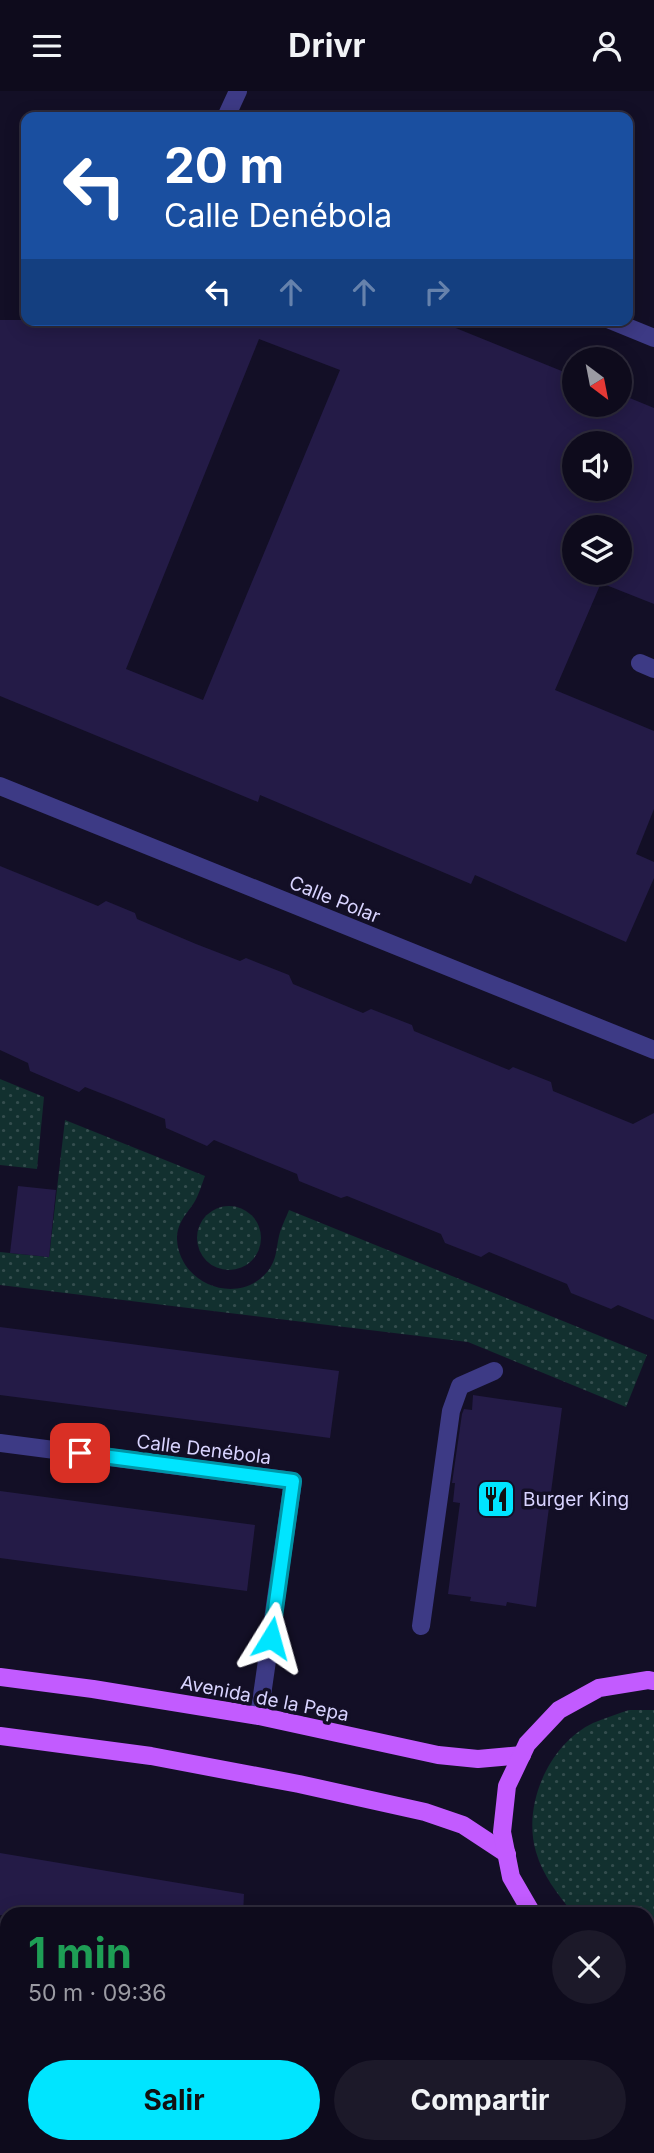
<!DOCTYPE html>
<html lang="es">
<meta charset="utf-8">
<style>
:root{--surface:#0e0b1c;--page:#1c1929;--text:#f1f3f6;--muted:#9b9ba3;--line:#2e2b3b;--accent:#00e5ff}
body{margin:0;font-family:Inter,sans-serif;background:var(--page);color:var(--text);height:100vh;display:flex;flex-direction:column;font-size:26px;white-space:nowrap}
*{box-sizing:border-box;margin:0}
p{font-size:23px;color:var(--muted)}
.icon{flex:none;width:38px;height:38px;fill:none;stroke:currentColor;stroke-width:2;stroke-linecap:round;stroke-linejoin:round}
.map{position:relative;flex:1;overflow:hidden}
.panel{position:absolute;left:0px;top:1816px;width:654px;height:247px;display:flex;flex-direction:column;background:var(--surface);border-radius:21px 21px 0 0;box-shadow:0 4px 18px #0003,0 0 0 2px var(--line)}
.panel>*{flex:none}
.banner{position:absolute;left:21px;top:21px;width:612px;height:214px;border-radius:14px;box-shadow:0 4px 18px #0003,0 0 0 2px var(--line);background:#1a4fa0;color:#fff;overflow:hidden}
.needle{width:46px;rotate:148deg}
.buttons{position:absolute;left:562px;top:256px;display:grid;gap:14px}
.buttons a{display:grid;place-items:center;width:70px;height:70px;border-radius:50%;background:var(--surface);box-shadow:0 4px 18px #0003,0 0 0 2px var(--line);font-size:35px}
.pin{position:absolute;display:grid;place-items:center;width:60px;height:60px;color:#fff;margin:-30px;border-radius:14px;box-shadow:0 4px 10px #0006}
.me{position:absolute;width:77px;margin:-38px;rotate:8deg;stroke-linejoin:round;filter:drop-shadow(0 0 5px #0008)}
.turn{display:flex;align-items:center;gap:24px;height:147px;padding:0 28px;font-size:32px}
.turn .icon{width:91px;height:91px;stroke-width:2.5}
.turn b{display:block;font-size:49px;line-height:60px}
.lanes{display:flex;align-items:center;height:66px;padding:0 28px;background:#0003;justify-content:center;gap:35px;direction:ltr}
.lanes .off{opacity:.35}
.round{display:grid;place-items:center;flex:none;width:74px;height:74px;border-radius:37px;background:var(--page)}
.overview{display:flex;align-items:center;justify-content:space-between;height:119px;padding:0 28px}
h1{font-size:42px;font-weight:700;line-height:52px;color:#1e9e55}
.action{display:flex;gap:14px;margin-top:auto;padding:14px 28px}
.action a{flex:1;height:80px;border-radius:42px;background:var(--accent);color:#111;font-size:28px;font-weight:700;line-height:80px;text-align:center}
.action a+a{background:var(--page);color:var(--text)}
header{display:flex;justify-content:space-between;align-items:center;height:91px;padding:0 28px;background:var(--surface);font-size:32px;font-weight:700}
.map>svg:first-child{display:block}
.grass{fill:url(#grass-dots)}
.water{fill:#0c2248}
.building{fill:#241b47;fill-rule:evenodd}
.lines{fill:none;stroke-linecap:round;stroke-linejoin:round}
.lane{stroke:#3d3a85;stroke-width:18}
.street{stroke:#3d3a85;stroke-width:18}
.secondary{stroke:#6f6bff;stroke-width:18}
.primary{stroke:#c25bff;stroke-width:18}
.route-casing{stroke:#0095a6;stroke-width:18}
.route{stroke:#00e5ff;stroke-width:12}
.labels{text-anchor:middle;stroke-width:7;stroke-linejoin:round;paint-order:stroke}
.street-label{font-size:19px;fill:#d9d4ff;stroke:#130f26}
.poi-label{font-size:19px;fill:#d9d4ff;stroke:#130f26;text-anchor:start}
</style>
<header><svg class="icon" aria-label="menu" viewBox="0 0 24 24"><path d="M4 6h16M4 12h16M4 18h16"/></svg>Drivr<svg class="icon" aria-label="person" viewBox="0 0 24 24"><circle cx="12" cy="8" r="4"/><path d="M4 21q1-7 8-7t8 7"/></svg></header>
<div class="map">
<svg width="654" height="2062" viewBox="0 0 654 2062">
<defs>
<pattern id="grass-dots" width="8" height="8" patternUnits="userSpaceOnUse" patternTransform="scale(1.75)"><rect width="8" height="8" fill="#12302f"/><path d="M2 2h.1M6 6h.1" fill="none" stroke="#344d4e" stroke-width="1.8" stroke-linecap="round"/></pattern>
</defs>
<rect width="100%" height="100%" fill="#130f26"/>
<g class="grass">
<path d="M 0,988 L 44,1006 L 37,1078 L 0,1074 Z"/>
<path d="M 65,1029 L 205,1085 C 202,1093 199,1103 195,1110 C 187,1123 177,1131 177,1148 C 179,1194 239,1216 268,1180 C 277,1168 276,1158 279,1145 C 281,1136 286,1127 289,1119 L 647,1264 L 626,1316 L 468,1251 L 0,1194 L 0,1161 L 49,1166 Z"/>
<circle cx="229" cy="1147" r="32"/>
<path d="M 629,1619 L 654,1619 L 654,1848 L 648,1848 L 648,1824 L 577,1824 L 572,1821 C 557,1802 543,1785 536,1761 C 522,1714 549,1653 593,1632 C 605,1627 617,1623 629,1619 Z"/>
<path d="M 107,2056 L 146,2056 L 145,2062 L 105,2062 Z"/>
<path d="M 160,2056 L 202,2056 L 202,2062 L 159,2062 Z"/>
<path d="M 220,2056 L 269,2056 L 267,2062 L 213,2062 L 213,2058 L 219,2059 Z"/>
</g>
<path class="water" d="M 33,2056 L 100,2056 L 98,2062 L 34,2062 Z"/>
<g class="building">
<path d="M 0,229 L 436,229 L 574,285 L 574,313 L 620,313 L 620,303 L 654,317 L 654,513 L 601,492 L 555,599 L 654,640 L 654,718 L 636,763 L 654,771 L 654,787 L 626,851 L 475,784 L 471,793 L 260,704 L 258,711 L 0,605 ZM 259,248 L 340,279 L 203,609 L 126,578 ZM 574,352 L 620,352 L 620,397 L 574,397 ZM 574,436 L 620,436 L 620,481 L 574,481 Z"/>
<path d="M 0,775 L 98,815 L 106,810 L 135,822 L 137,828 L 196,853 L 240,870 L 246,867 L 289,884 L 293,893 L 363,922 L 371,918 L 412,934 L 414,940 L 509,979 L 513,976 L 551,991 L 553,1000 L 633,1033 L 654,1022 L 654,1229 L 618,1214 L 611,1218 L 571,1202 L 567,1193 L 489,1161 L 481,1166 L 445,1152 L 441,1143 L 347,1105 L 341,1107 L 299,1090 L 297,1083 L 214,1049 L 207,1055 L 166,1037 L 165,1028 L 121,1010 L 85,996 L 79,1001 L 30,980 L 28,972 L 0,959 Z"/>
<path d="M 18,1095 L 56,1099 L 49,1166 L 10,1162 Z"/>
<path d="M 0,1236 L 339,1280 L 330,1347 L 0,1304 Z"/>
<path d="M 473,1304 L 562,1317 L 536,1516 L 507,1511 L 506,1515 L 470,1510 L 471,1506 L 448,1503 L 460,1412 L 453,1411 L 455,1392 L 452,1392 L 462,1323 L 464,1318 L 472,1319 Z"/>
<path d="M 0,1400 L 255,1434 L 247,1500 L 0,1467 Z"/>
<path d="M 0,1762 L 244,1803 L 243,1824 L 0,1824 Z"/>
</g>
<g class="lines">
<path class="lane" d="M 421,1535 L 451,1320 L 460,1295 L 494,1280"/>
<g class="street">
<path d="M 226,26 L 238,0"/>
<path d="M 610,229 L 654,247"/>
<path d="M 640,572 L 654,578"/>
<path d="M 0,695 L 654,959"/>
<path d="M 0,1352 L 293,1390 L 259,1625"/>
</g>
<g class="secondary">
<path d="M 648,1916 L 654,1910"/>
<path d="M 577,2062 L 579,2056"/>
</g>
<g class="primary">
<path d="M 0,1586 L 93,1598 L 259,1625 L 438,1664 L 478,1668 L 522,1664"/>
<path d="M 0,1645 L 151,1665 L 299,1693 L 425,1721 L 463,1734 L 507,1763"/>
<path d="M 533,1824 L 511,1786 L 502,1741 L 507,1695 L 527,1653 L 559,1619 L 599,1597 L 648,1589 L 654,1590"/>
<path d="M 648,1877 L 654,1877"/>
</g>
</g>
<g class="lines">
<defs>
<path id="route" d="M 80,1362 L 293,1390 L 271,1547"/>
</defs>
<use href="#route" class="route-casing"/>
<use href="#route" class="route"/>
</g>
<defs>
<symbol id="restaurant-square" viewBox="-11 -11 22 22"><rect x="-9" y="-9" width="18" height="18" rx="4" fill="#00e5ff" stroke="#130f26"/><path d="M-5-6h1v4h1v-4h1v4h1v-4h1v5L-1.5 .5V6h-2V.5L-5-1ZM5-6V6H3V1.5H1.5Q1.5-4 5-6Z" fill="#111"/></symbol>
</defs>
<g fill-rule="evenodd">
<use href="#restaurant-square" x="474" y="1386" width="44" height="44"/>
</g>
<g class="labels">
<g class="street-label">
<text transform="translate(335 808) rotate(22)" y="7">Calle Polar</text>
<text transform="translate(204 1358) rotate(7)" y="7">Calle Denébola</text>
<text transform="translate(265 1607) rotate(11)" y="7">Avenida de la Pepa</text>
</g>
<g class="poi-label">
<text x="523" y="1415">Burger King</text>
</g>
</g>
</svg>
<div class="buttons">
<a><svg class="needle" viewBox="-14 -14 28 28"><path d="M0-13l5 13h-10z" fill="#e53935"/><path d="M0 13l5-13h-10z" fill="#9b9ba3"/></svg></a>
<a><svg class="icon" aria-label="sound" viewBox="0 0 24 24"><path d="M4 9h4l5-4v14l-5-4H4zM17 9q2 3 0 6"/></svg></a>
<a><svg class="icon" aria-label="layers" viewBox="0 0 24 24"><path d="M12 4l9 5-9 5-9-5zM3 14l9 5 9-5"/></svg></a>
</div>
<div class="pin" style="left:80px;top:1362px;background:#d93025"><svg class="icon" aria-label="arrive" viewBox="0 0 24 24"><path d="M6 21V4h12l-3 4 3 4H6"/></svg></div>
<svg class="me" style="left:271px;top:1547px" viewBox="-20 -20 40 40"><path d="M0-17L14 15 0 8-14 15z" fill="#00e5ff" stroke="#fff" stroke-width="4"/></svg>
<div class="banner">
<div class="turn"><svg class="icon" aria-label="left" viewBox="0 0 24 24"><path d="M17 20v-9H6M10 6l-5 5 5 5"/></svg><div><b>20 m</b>Calle Denébola</div></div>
<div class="lanes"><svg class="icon" aria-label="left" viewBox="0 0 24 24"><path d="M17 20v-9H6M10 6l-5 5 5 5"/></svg><svg class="icon off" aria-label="ahead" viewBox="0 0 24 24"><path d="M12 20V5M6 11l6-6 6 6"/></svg><svg class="icon off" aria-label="ahead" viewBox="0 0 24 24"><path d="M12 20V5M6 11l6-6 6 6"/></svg><svg class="icon off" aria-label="right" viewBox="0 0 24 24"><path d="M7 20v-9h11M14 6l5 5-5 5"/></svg></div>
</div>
<section class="panel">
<div class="overview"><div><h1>1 min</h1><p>50 m · 09:36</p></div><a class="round"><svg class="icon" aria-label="close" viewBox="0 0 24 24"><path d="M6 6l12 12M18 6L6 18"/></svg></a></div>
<div class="action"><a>Salir</a><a>Compartir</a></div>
</section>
</div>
